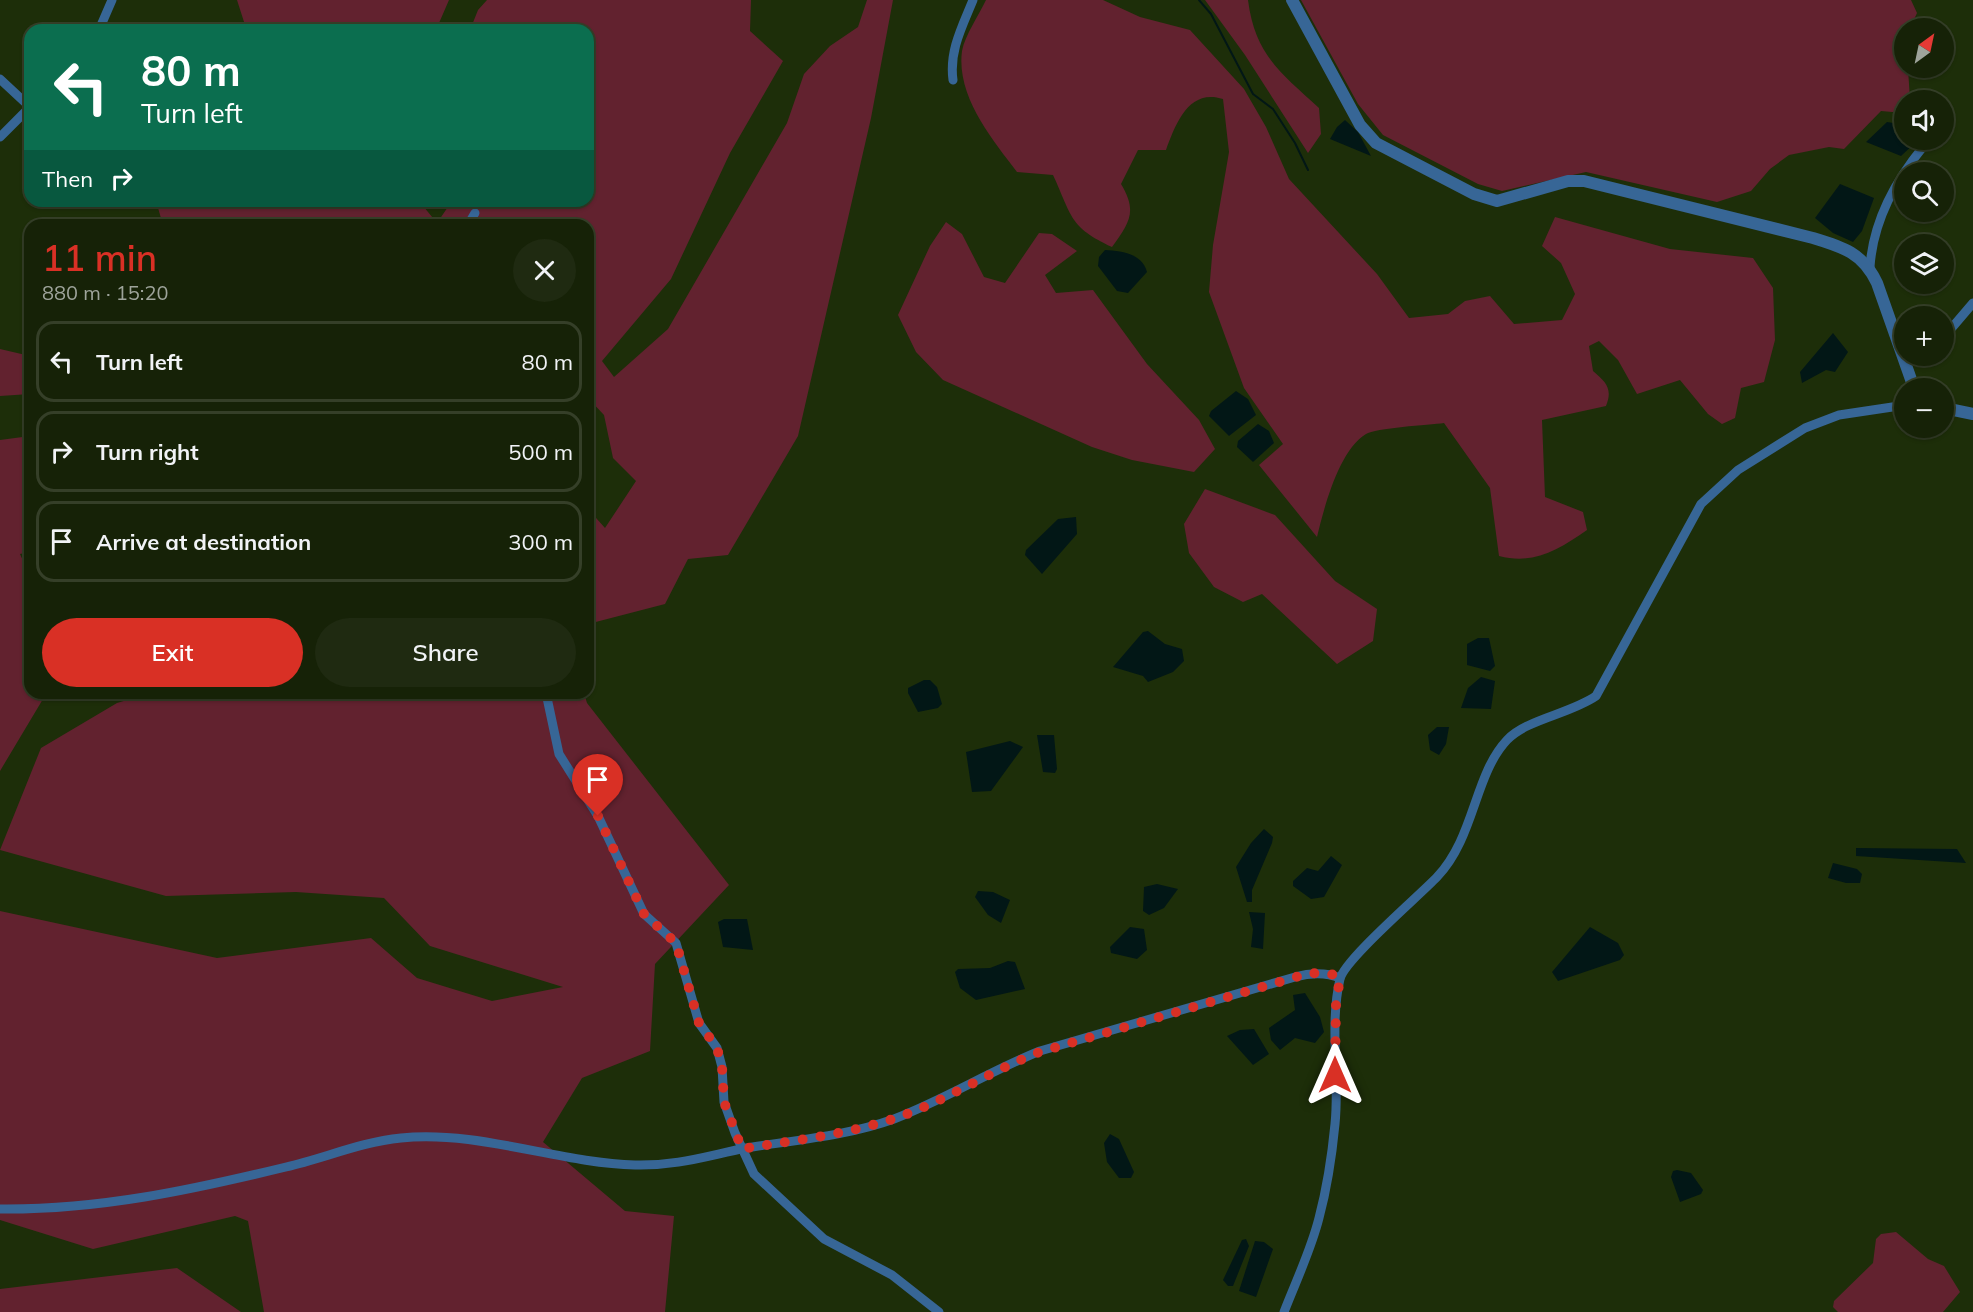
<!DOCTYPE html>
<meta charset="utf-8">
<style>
:root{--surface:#162207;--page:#1f2a11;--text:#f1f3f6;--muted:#9ea49b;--line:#353f28;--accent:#d93025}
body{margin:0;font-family:Mulish,sans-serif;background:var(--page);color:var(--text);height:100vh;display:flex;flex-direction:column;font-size:22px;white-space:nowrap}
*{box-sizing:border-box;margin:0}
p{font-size:20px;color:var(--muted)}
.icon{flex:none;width:33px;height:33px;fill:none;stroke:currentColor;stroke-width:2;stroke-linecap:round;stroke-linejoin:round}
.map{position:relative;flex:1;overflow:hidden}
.panel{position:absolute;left:24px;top:219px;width:570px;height:480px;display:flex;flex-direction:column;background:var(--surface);border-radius:18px;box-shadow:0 2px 4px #0004,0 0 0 2px var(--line)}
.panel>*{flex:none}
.hud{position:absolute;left:24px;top:24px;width:570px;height:183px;border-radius:18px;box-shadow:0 2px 4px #0004,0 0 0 2px var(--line);background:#0b6e4f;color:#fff;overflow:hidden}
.needle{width:39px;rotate:33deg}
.controls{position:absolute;left:1894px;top:18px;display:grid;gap:12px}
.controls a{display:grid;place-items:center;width:60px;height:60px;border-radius:50%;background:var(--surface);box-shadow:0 2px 4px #0004,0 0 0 2px var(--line);font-size:30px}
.pin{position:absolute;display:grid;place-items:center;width:51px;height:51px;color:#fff;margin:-62px -26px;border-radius:50% 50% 50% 0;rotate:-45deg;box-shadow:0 0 6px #0007}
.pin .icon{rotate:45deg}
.me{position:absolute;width:66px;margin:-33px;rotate:0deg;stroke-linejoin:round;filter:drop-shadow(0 0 4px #0008)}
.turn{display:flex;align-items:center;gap:21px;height:126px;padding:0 18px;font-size:27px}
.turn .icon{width:78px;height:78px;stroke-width:2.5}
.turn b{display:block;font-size:42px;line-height:51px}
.then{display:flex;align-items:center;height:57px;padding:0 18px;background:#0003;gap:12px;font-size:22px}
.round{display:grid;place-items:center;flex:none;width:63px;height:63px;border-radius:32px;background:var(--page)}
.summary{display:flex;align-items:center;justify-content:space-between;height:102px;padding:0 18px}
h1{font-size:36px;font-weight:600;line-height:45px;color:var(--accent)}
.action{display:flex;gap:12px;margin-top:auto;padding:12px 18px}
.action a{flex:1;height:69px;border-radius:36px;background:var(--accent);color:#fff;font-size:24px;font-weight:600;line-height:69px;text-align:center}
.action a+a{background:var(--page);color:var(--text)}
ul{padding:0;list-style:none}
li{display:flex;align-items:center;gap:18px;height:81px;margin:0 12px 9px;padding:0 6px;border:3px solid var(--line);border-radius:18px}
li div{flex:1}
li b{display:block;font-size:22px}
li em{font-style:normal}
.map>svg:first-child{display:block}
.green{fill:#62222f}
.water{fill:#021716}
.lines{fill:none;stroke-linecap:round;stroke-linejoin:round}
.stream{stroke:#021716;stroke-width:2}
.minor{stroke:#376696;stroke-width:9}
.tertiary{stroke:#376696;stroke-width:12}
.route{stroke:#d93025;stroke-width:10;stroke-dasharray:0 18}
</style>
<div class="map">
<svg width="1973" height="1312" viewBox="0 0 1973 1312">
<rect width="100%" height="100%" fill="#1d2e09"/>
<g class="green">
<path d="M 237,0 L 449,0 L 436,30 L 243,30 L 245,25 Z"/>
<path d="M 487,0 L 751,0 L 750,31 L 783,61 L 730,153 L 671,279 L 602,361 L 614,377 L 668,329 L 787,123 L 804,74 L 830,46 L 858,27 L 867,0 L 893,0 L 871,118 L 798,436 L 728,555 L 688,559 L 665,604 L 588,624 L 588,509 L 605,528 L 636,481 L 613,458 L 604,415 L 588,398 L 588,225 L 163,225 L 156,201 L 419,201 L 437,223 L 452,201 L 588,201 L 588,30 L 470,30 L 478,10 Z"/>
<path d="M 986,0 L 1103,0 L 1140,17 L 1190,30 L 1244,89 L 1266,127 L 1289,179 L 1377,274 L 1409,318 L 1448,314 L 1465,301 L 1490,296 L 1514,324 L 1562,320 L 1575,294 L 1561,263 L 1542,246 L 1555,217 L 1670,249 L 1753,258 L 1773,288 L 1775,340 L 1764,382 L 1741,388 L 1735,418 L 1722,424 L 1708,414 L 1680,380 L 1637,394 L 1618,360 L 1599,341 L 1589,346 L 1593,371 C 1606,382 1613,389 1606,406 L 1542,420 L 1545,497 L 1583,512 L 1587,530 C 1558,550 1534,565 1499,556 L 1490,488 L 1444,423 C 1429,425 1375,428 1366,434 C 1339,450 1324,508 1317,537 L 1259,465 L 1283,444 L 1244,388 L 1209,292 L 1213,245 L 1229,152 L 1223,99 C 1189,88 1176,123 1166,150 L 1138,150 L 1121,184 C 1138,212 1129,223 1112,247 C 1069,227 1072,216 1053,175 L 1017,172 C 992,139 956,96 962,51 C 965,35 979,15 986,0 Z"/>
<path d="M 1205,0 L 1248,0 C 1255,55 1281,73 1319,108 L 1321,134 L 1308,153 L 1245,55 Z"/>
<path d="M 1301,0 L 1911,0 L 1917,13 L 1910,28 L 1905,28 L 1905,68 L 1908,68 L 1910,100 L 1905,100 L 1904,113 L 1881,111 L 1844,149 L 1829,147 L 1789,155 L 1770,169 L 1751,191 L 1717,202 L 1586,172 L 1502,191 L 1478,184 L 1383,135 L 1358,104 Z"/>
<path d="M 946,222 L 962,234 L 984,277 L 1005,283 L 1039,233 L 1052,234 L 1077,251 L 1045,275 L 1056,293 L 1093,290 L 1147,364 L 1199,420 L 1215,449 L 1194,472 L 1132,460 L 1092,447 L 943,380 L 916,352 L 898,315 L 930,246 Z"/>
<path d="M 0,349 L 30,356 L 30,394 L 0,396 Z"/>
<path d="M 30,436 L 30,552 L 20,554 L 30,576 L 30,693 L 60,693 L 43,699 L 0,771 L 0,440 Z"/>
<path d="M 1205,489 L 1275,515 L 1335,581 L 1377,609 L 1373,641 L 1337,664 L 1262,594 L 1243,602 L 1214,587 L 1189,553 L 1184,524 Z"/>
<path d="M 150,693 L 584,693 L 587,703 L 729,885 L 655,964 L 650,1051 L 582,1078 L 543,1142 L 625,1211 L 674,1216 L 665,1312 L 264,1312 L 248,1221 L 235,1216 L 93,1249 L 0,1220 L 0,911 L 217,958 L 371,938 L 417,978 L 492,1001 L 563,987 L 430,946 L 384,898 L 296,892 L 166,896 L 0,850 L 41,748 L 117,703 Z"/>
<path d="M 1896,1232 L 1928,1259 L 1944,1266 L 1960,1292 L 1943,1312 L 1838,1312 L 1833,1307 L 1834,1301 L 1873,1263 L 1876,1239 L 1881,1234 Z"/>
<path d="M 177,1268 L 241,1312 L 0,1312 L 0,1289 Z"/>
</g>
<g class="water">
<path d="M 1345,120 L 1358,132 L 1371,156 L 1330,139 L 1337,127 Z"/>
<path d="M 1887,122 L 1905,125 L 1905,140 L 1915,140 L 1915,143 L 1901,156 L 1866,142 Z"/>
<path d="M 1840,184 L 1874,198 L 1862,231 L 1853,242 L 1833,233 L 1815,218 Z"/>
<path d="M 1105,250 C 1121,251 1142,253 1147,272 L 1128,293 L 1117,291 L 1098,266 L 1099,257 Z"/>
<path d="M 1833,333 L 1848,352 L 1835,372 L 1826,370 L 1802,383 L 1800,372 Z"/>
<path d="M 1236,391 L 1248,399 L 1256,415 L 1229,436 L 1209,416 L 1211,411 Z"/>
<path d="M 1258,424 L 1269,431 L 1274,443 L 1253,462 L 1237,447 L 1238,441 Z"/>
<path d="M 1076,517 L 1077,534 L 1042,574 L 1025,555 L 1026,550 L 1058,519 Z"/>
<path d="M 1148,631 L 1165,644 L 1182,649 L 1184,661 L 1173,672 L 1148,682 L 1143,676 L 1113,667 L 1143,632 Z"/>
<path d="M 1478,638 L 1489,638 L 1495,666 L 1490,671 L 1467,665 L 1467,644 Z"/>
<path d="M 1481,677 L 1495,681 L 1491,709 L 1461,708 L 1468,688 Z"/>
<path d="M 924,680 L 930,680 L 937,687 L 942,704 L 938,708 L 918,712 L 908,693 L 908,688 Z"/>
<path d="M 1437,727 L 1449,727 L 1446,744 L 1439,755 L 1430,750 L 1428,735 Z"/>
<path d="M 1037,735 L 1054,735 L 1057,769 L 1055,773 L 1043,772 Z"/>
<path d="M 1010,741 L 1023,747 L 991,791 L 972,792 L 966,752 Z"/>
<path d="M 1264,829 L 1273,837 L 1272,843 L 1252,890 L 1252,902 L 1247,902 L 1236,867 L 1251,843 Z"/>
<path d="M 1856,848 L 1957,849 L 1966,863 L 1856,856 Z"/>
<path d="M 1331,856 L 1342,865 L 1324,897 L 1311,899 L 1293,886 L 1293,881 L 1307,868 L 1318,871 Z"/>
<path d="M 1833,863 L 1857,869 L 1862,874 L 1860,883 L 1846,883 L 1828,878 Z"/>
<path d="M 1157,884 L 1178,889 L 1164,908 L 1149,915 L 1143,911 L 1144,887 Z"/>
<path d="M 978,891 L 993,892 L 1010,900 L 1001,923 L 988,915 L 975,897 Z"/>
<path d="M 1249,912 L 1265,913 L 1263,949 L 1251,947 L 1253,929 Z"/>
<path d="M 724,919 L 747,919 L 753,950 L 723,947 L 718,922 Z"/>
<path d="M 1130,927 L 1144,929 L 1147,950 L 1137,959 L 1111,953 L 1110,947 Z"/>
<path d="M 1590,927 L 1618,943 L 1624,955 L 1620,960 L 1558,981 L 1552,972 Z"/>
<path d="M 1008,961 L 1015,962 L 1025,989 L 976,1000 L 960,988 L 955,972 L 958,969 L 990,968 Z"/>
<path d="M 1305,993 L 1320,1017 L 1324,1032 L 1315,1043 L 1295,1038 L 1280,1050 L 1271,1040 L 1269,1028 L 1295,1010 L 1293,995 Z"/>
<path d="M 1254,1029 L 1269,1054 L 1253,1065 L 1227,1036 L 1240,1030 Z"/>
<path d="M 1110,1134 L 1119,1139 L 1134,1172 L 1131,1178 L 1119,1178 L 1107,1162 L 1104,1143 Z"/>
<path d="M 1677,1170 L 1691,1173 L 1703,1190 L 1701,1194 L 1680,1202 L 1671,1177 L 1673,1171 Z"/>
<path d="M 1246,1239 L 1249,1246 L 1233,1286 L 1228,1286 L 1223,1280 L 1242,1240 Z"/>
<path d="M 1255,1241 L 1264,1242 L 1273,1249 L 1256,1297 L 1239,1291 Z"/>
</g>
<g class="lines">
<path class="stream" d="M 1199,0 L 1211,14 L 1253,94 L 1273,109 L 1295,143 L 1308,170"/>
<g class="minor">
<path d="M 99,30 L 112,0"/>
<path d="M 0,79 L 30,107"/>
<path d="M 953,80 C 949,51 962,27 973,0"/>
<path d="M 1915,95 L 1916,100"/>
<path d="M 0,137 L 30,107"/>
<path d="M 468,225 L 475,213"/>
<path d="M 1870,267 C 1873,222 1896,180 1923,147 L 1922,140"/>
<path d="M 1944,337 L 1973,303"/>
<path d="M 546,693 L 559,754 L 598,816 L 644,914 L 676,943 L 699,1023 L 717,1048 L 722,1067 L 724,1102 L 735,1133 L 754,1174 L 824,1239 L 892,1275 L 939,1312"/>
<path d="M 0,1209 C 99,1210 191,1190 286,1167 C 325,1158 361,1142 401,1138 C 479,1130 559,1163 635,1165 C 677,1166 706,1156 746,1148 C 795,1140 847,1136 894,1119 C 944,1100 990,1071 1040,1051 L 1295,977 C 1310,973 1325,972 1340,978"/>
<path d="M 1284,1312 C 1296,1281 1311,1250 1319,1218 C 1327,1188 1332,1155 1335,1124 C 1340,1076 1329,1026 1340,979 C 1344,960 1420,895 1437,877 C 1475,837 1474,775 1507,740 C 1527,719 1570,714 1596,696 L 1701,504 L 1738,470 L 1805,428 L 1839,415 L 1899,406 L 1905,402"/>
</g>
<g class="tertiary">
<path d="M 1292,0 L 1360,125 L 1376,143 L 1474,194 L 1497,201 L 1568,181 L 1584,181 L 1813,238 C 1843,247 1863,253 1877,283 L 1914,388"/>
<path d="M 1944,408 L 1973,414"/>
</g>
</g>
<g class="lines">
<path class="route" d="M 598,816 L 644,914 L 676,943 L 699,1023 L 717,1048 L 722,1067 L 724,1102 L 742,1149 C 791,1141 842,1135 890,1120 C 941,1104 990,1071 1040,1052 L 1310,973 L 1331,974 L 1340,978 L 1336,1004 L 1335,1075"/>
</g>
</svg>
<div class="controls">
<a><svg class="needle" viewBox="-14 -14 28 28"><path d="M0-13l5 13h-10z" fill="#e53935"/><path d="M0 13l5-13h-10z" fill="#9ea49b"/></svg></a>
<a><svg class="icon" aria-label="sound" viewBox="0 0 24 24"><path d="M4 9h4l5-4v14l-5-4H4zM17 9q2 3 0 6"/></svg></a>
<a><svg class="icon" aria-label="search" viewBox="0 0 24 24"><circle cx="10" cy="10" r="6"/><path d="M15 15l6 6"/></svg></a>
<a><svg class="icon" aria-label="layers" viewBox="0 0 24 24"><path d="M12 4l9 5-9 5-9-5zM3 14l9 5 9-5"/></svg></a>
<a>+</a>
<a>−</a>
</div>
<div class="pin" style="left:598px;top:816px;background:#d93025"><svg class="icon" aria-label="arrive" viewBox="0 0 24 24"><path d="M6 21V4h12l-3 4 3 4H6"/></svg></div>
<svg class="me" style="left:1335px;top:1075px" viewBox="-20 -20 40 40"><path d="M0-17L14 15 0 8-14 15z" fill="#d93025" stroke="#fff" stroke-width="4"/></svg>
<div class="hud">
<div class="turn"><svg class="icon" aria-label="left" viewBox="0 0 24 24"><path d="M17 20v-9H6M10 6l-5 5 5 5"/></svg><div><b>80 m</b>Turn left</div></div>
<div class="then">Then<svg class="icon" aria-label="right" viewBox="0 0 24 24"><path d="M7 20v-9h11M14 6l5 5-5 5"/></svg></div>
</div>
<section class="panel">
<div class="summary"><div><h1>11 min</h1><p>880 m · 15:20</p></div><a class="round"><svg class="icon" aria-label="close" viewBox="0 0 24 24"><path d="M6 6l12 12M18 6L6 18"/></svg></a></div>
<ul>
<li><svg class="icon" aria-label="left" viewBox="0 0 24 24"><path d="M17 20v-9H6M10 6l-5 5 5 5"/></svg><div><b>Turn left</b></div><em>80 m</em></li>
<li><svg class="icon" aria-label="right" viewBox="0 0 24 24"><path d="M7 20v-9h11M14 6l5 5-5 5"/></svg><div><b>Turn right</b></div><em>500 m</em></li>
<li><svg class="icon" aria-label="arrive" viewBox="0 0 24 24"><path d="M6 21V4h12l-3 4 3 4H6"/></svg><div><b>Arrive at destination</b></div><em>300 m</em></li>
</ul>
<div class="action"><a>Exit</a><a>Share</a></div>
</section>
</div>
